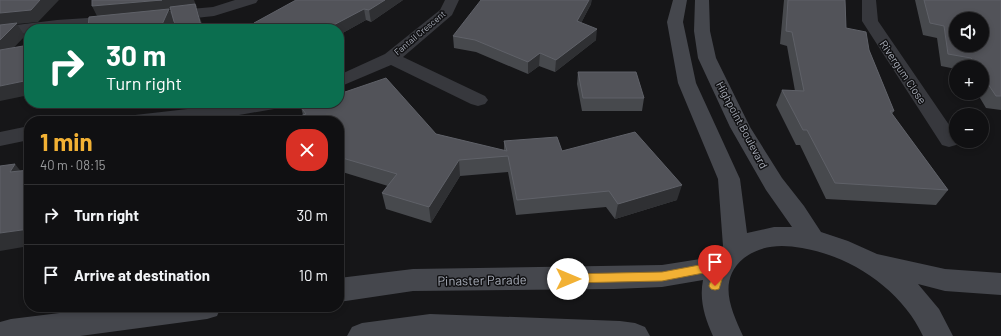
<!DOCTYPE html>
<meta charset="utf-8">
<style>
:root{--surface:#101012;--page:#19191b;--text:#f1f3f6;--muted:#9c9d9f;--line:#303032;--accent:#f2b134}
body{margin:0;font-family:Barlow,sans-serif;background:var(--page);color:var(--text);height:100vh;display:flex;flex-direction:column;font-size:15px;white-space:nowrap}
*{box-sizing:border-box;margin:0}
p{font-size:13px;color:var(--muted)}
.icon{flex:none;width:22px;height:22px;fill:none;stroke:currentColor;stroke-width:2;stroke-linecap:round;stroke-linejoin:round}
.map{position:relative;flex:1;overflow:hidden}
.drawer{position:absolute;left:24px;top:116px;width:320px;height:196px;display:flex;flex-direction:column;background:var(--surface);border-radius:16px;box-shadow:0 2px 6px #0003,0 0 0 1px var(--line)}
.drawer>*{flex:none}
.guide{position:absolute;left:24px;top:24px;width:320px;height:84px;border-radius:16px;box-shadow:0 2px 6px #0003,0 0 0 1px var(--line);background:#0b6e4f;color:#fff;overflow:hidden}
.fabs{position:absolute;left:949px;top:12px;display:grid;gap:8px}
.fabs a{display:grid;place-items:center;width:40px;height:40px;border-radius:50%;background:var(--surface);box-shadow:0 2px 6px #0003,0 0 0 1px var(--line);font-size:20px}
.pin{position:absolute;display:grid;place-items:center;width:34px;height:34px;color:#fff;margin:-41px -17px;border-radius:50% 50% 50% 0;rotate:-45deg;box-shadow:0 0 4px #0007}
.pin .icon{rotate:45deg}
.me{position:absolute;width:44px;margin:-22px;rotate:90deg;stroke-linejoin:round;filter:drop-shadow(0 0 3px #0008)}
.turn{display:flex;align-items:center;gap:14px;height:84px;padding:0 16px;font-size:18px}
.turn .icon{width:52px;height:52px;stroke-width:2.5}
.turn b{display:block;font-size:28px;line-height:34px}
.round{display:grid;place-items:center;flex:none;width:42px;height:42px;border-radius:16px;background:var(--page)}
.head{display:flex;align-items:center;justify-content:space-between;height:68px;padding:0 16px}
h1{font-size:24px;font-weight:700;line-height:30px;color:var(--accent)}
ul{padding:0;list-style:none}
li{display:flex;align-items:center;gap:12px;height:60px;padding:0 16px;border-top:1px solid var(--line)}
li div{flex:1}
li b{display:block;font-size:15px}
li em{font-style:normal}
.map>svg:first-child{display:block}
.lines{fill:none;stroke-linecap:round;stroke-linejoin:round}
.street{fill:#37383d;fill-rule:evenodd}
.secondary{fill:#45474d;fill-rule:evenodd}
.wall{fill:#47494d}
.shaded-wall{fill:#2f3033}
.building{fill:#525359;stroke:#5f6168;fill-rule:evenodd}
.route{fill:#f2b134;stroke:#9d7322}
.labels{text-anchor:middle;stroke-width:3;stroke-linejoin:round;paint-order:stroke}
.far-street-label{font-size:9px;fill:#a8adb8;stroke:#111113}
.street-label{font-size:11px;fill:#a8adb8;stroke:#111113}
.near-street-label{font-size:13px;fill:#a8adb8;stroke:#111113}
</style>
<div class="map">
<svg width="1001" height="336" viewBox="0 0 1001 336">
<rect width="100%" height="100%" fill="#161618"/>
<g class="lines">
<g class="street">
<path d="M 235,0 L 258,0 L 256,3 L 214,16 L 168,21 L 163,19 L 160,16 L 163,13 L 168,11 L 213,7 Z"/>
<path d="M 445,0 L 459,0 L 452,15 L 403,57 L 485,96 L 488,100 L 485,104 L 478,106 L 471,104 L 391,65 L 339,87 L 339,75 L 385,54 L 440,10 Z"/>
<path d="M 862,0 L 876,0 L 878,21 L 956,135 L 956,141 L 959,141 L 956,145 L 949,147 L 942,145 L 862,21 Z"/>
<path d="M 118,16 L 124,18 L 126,21 L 124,24 L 68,29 L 29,29 L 29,33 L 0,37 L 0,27 L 57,20 Z"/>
<path d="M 240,103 L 284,103 L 281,107 L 274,109 L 222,118 L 193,121 L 125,121 L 128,117 L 135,115 Z"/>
<path d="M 29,126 L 29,140 L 0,146 L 0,132 Z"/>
</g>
<g class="secondary">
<path d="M 673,0 L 687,0 L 683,22 L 696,83 L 740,179 L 747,233 L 774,227 L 792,227 L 766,190 L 730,127 L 698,58 L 694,31 L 695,0 L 709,0 L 710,31 L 716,58 L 750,127 L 782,178 L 804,206 L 821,232 L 848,241 L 877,254 L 945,269 L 1001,273 L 1001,295 L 945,291 L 918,284 L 939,309 L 953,336 L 923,336 C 902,290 851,256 802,248 C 781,244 761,245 744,258 C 717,280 731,310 743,336 L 713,336 C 705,318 699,300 703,280 L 662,287 L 614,289 L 413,291 L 339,302 L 339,278 L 413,269 L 662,265 L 713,257 L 723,246 L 718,179 L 678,83 L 667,22 Z"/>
<path d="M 108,307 L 221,307 L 217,316 L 207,319 L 80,336 L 0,336 L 0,322 L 11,319 Z"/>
<path d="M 430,314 L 620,321 L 635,323 L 645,327 L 650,336 L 347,336 L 352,327 L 362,323 Z"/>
</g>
</g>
<g class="wall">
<path d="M 403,0 L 371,22 L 366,20 L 339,35 L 339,29 L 256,29 L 254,23 Z"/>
<path d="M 784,0 L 845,0 L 846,28 L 869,50 L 894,111 L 892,114 L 948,190 L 936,205 L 826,199 L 800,145 L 796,145 L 776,105 L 782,90 L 795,91 L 787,46 L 780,44 Z"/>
<path d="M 915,0 L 1001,0 L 1001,110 L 986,108 L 977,93 L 982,93 L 982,67 L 956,67 L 956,69 L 941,66 L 937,38 L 923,35 Z"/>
<path d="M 591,4 L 581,23 L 596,40 L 555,72 L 539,66 L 528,74 L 476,52 L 454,48 L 453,36 Z"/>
<path d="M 578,72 L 644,98 L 642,111 L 582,111 L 577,84 Z"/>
<path d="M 301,107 L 436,134 L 504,151 L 504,141 L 562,151 L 677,200 L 615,219 L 606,207 L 516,215 L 508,172 L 460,176 L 431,223 L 386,209 L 382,193 L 388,186 L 339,171 L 339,121 L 303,115 Z"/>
</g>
<g class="shaded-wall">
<path d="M 40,0 L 59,0 L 38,22 L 17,24 L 25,36 L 0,62 L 0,13 Z"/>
<path d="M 162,0 L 194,0 L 197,7 L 196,7 L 204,29 L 202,29 L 195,7 L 169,10 L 174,21 L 171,29 L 160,29 L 97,16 L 92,6 Z"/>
<path d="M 385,0 L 403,0 L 371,22 L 369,10 Z"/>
<path d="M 589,0 L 592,0 L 591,4 L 576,33 L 577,21 Z"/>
<path d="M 364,9 L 366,20 L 339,35 L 339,29 L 326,29 Z"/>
<path d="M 597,29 L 596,40 L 555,72 L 556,60 Z"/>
<path d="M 540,53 L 539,66 L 528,74 L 528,62 Z"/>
<path d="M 29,80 L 29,95 L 0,101 L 0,86 Z"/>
<path d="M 137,103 L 142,103 L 140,108 Z"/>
<path d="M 459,160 L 460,176 L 431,223 L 429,207 Z"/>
<path d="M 15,164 L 27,179 L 10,172 Z"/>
<path d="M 682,185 L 677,200 L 615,219 L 618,204 Z"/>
<path d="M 29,229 L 29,246 L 0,251 L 0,233 Z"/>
</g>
<g class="building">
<path d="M 0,0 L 40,0 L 31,10 L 0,13 Z"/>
<path d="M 92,0 L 162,0 L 92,6 Z"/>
<path d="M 296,0 L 385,0 L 369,10 L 364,9 L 326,29 L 268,29 L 254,23 Z"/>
<path d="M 481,0 L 589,0 L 577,21 L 597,29 L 556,60 L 540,53 L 528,62 L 475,40 L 453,36 Z"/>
<path d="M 788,0 L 845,0 L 846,28 L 866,32 L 869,50 L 894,111 L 890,111 L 948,190 L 835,183 L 807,130 L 803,130 L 782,90 L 804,91 L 792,32 L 786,31 Z"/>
<path d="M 924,0 L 1001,0 L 1001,96 L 996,96 L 982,75 L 982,67 L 977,67 L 971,58 L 948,54 L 944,26 L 930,23 ZM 956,19 L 982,19 L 982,45 L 956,45 Z"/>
<path d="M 195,4 L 202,29 L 176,29 L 170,7 Z"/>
<path d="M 169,9 L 160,29 L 88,29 L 89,17 Z"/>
<path d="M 17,23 L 0,40 L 0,25 Z"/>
<path d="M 231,24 L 233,29 L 210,29 Z"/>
<path d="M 29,45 L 29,80 L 0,86 L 0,50 Z"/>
<path d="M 578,72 L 636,72 L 644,98 L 583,98 Z"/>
<path d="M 386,78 L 436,134 L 507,151 L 504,141 L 557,137 L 562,151 L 635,132 L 682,185 L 618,204 L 609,191 L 517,200 L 508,156 L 459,160 L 429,207 L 382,193 L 397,174 L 339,157 L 339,121 L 285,121 L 306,114 L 301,107 L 311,103 L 339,103 L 339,94 Z"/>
<path d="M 15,164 L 10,172 L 29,170 L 29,229 L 0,233 L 0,166 Z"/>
</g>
<path class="route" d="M 721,261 L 725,262 L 726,266 L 719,289 L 715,290 L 711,289 L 709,286 L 714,271 L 662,281 L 568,283 L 564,282 L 562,279 L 564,275 L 568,274 L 662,272 Z"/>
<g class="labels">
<g class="far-street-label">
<text transform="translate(420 33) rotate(-40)" y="3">Fantail Crescent</text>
</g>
<g class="street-label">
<text transform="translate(903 72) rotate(56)" y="4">Rivergum Close</text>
<text transform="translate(742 125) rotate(62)" y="4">Highpoint Boulevard</text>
</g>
<g class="near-street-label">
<text transform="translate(482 280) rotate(-1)" y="5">Pinaster Parade</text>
</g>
</g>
</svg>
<div class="fabs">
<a><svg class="icon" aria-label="sound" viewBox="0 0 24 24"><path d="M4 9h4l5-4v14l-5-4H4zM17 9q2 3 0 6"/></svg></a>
<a>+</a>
<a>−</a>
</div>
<div class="pin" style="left:715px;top:286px;background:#d93025"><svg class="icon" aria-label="arrive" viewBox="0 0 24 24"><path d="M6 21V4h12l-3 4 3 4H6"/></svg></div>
<svg class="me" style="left:568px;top:279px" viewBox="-20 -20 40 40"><circle r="19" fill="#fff"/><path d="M0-13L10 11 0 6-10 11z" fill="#f2b134"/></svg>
<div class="guide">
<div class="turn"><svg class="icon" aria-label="right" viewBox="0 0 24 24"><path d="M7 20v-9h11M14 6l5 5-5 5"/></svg><div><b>30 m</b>Turn right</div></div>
</div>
<section class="drawer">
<div class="head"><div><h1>1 min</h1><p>40 m · 08:15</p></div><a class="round" style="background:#d93025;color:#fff"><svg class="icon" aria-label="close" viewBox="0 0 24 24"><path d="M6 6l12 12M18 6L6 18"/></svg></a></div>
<ul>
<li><svg class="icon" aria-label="right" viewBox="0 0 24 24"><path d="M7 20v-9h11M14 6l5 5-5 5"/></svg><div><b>Turn right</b></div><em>30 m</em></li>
<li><svg class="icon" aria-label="arrive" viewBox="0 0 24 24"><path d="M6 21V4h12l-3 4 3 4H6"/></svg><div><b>Arrive at destination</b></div><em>10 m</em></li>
</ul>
</section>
</div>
